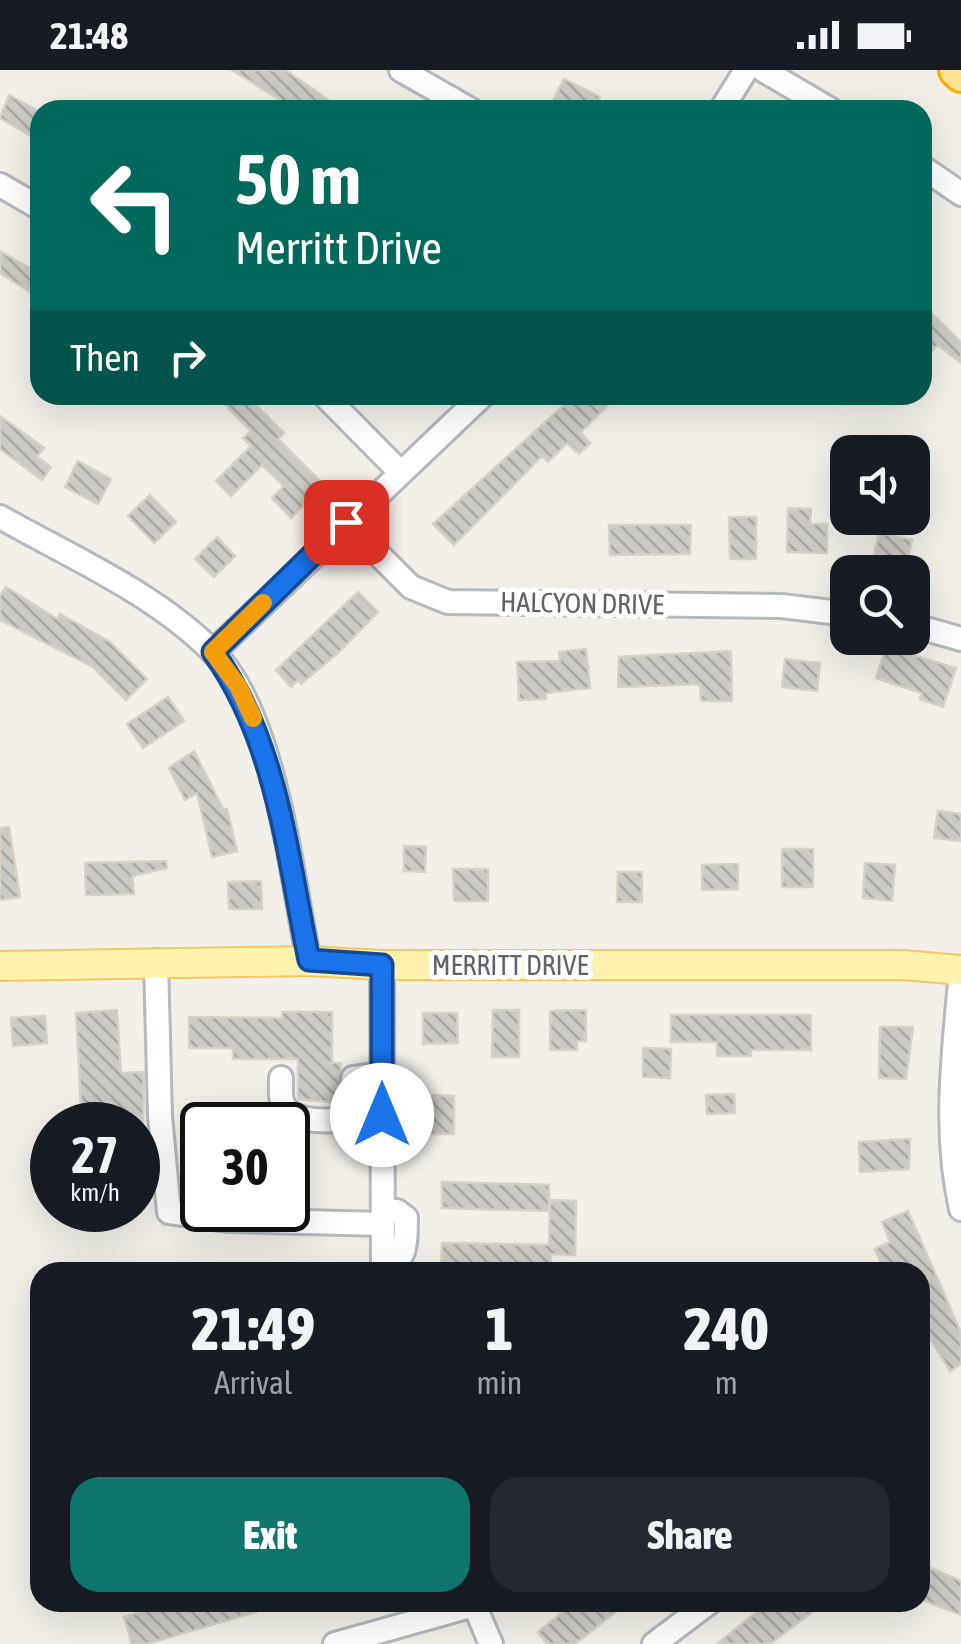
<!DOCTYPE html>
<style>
:root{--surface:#171b24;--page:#242831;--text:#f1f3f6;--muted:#9ea1a6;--accent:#0f766e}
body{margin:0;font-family:"Asap Condensed",sans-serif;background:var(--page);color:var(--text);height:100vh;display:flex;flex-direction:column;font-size:38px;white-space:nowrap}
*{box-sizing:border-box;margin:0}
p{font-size:32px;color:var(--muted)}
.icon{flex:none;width:55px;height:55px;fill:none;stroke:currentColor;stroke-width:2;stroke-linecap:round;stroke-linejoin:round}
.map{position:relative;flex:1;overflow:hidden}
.drawer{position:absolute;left:30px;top:1192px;width:900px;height:350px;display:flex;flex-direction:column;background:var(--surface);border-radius:30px;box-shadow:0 10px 40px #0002}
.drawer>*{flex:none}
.guide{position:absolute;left:30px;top:30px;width:902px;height:305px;border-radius:30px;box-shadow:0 10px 40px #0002;background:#00695c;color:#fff;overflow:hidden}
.buttons{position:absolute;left:830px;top:365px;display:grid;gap:20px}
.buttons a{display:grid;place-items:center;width:100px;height:100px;border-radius:20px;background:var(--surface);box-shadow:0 10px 40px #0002;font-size:50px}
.speed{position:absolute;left:30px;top:1032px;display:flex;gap:20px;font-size:50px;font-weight:700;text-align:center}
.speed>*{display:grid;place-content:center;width:130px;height:130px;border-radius:50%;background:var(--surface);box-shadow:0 10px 40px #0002;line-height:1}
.speed small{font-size:25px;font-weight:400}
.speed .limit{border:5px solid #111;border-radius:15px;background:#fff;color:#111}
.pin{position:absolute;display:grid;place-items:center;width:85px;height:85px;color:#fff;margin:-42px;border-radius:20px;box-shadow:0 5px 15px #0006}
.me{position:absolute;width:110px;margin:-55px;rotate:0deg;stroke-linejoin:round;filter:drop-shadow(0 0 8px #0008)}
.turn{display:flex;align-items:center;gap:35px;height:210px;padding:0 40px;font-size:45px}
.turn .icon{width:130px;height:130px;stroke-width:2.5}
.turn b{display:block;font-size:70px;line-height:85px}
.then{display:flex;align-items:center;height:95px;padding:0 40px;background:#0003;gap:20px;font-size:38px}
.eta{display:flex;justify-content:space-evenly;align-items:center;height:170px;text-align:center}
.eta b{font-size:60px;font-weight:800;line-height:70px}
.cta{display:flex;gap:20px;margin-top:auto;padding:20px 40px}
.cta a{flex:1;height:115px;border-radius:30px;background:var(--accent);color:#fff;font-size:40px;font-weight:800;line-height:115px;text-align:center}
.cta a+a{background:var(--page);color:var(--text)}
.status{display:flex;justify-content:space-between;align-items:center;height:70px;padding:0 50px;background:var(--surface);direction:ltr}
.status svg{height:28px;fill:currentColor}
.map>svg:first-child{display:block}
.building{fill:url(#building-back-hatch);stroke:#d6d1c6;stroke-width:2.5}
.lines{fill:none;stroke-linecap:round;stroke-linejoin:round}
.minor-casing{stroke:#b5b8bc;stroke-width:28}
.major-casing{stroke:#f2c960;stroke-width:32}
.highway-casing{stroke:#f9ab00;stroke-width:38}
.minor{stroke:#fff;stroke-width:22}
.major{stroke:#fff2af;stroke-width:28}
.highway{stroke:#fde293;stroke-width:32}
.route-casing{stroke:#114b97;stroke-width:25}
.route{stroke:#1a73e8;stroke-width:18}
.slow{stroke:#f59e0b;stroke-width:18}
.labels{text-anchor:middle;stroke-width:10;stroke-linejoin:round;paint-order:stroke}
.street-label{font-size:28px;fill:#5f6368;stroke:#fff}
</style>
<div class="status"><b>21:48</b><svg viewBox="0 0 49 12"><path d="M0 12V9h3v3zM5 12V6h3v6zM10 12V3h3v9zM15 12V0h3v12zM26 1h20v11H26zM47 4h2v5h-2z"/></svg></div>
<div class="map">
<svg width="961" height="1574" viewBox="0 0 961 1574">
<defs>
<pattern id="building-back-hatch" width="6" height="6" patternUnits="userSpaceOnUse" patternTransform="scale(2.5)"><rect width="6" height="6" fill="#cccac5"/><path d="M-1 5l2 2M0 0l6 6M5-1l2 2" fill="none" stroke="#a9a8a4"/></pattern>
</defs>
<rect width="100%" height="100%" fill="#f1efe8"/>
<g class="building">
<path d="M 232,0 L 285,0 L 343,40 L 296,40 Z"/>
<path d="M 564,9 L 600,27 L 593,40 L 570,40 L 553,31 Z"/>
<path d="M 9,25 L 40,42 L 31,66 L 0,48 Z"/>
<path d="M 0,181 L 40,204 L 40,228 L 0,203 Z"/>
<path d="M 922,234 L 961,272 L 961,293 L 938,275 L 922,292 Z"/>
<path d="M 215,325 L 246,325 L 284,363 L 278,369 L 324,415 L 291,448 L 272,428 L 284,416 L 262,395 L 231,426 L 216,411 L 251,376 L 243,368 L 251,361 Z"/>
<path d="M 575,325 L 618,325 L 580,363 L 590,373 L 579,384 L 567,373 L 548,392 L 542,386 L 454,475 L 433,454 Z"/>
<path d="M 0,346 L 44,378 L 37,387 L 51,397 L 42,410 L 0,379 Z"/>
<path d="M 78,391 L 111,409 L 98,434 L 65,417 Z"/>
<path d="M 150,425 L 176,452 L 154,473 L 128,446 Z"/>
<path d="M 788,438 L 811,439 L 810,454 L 827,454 L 827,483 L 787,482 Z"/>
<path d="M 729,447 L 756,447 L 756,489 L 730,489 Z"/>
<path d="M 609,455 L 691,455 L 690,484 L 610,485 Z"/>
<path d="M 879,463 L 912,470 L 906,498 L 873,491 Z"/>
<path d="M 217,467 L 235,486 L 214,507 L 195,489 Z"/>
<path d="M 6,517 L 57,549 L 60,544 L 110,572 L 147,609 L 126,630 L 93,597 L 0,550 L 0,526 Z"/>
<path d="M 358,522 L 378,542 L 340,581 L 301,614 L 298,610 L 291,617 L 276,600 Z"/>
<path d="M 886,577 L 956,598 L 943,637 L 920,629 L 922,623 L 876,608 Z"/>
<path d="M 586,579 L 590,618 L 546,623 L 546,629 L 519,630 L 517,592 L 560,591 L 559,582 Z"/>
<path d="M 731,581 L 732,631 L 701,631 L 700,614 L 618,617 L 619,587 Z"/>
<path d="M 785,589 L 820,593 L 817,621 L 782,617 Z"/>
<path d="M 168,627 L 184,651 L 143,678 L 127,654 Z"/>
<path d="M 194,681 L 223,739 L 227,739 L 237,781 L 212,787 L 197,723 L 185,730 L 169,698 Z"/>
<path d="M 938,741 L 961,744 L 961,771 L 934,768 Z"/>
<path d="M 9,757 L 20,827 L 0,830 L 0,758 Z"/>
<path d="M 404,776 L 426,777 L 425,802 L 404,801 Z"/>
<rect x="782" y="779" width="31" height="38"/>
<path d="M 166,791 L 167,798 L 132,806 L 134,824 L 86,825 L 85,793 Z"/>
<path d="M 865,793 L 895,795 L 892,831 L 863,828 Z"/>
<path d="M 738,794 L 738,819 L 702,820 L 702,795 Z"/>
<path d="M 453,799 L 488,799 L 488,831 L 454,831 Z"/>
<path d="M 618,802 L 642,802 L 642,832 L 617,832 Z"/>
<path d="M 261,811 L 262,839 L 229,839 L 228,812 Z"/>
<path d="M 117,940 L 121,1003 L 144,1002 L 143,1055 L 82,1055 L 76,943 Z"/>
<path d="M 493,940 L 519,940 L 519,987 L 492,987 Z"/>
<path d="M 586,940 L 586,971 L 577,971 L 577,980 L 550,980 L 550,941 Z"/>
<path d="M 282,942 L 332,942 L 332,993 L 341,993 L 339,1033 L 298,1029 L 298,989 L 233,989 L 233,978 L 189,978 L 189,947 L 282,948 Z"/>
<path d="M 423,943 L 457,943 L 458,973 L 423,974 Z"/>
<path d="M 671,945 L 811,945 L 811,980 L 751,980 L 751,986 L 717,986 L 717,972 L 671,972 Z"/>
<path d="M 45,946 L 47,973 L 13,976 L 11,948 Z"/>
<path d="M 880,957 L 913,957 L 906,1009 L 879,1008 Z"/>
<path d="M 643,978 L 671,979 L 670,1008 L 643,1007 Z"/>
<path d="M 734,1024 L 735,1043 L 707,1044 L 706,1025 Z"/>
<path d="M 426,1025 L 454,1026 L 454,1064 L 426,1064 Z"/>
<path d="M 910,1069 L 909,1099 L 860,1102 L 859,1072 Z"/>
<path d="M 442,1112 L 549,1115 L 549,1141 L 442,1138 Z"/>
<path d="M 550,1130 L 576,1131 L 575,1185 L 551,1184 L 551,1202 L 441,1200 L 442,1173 L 549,1175 Z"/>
<path d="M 908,1141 L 961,1263 L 961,1294 L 950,1301 L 920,1252 L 920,1202 L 885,1202 L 875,1179 L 890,1172 L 882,1152 Z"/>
<path d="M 930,1498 L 961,1511 L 961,1545 L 920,1529 Z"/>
<path d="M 172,1532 L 273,1532 L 273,1537 L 146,1574 L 132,1574 L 124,1547 Z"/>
<path d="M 575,1532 L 628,1532 L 575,1574 L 547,1574 L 538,1562 Z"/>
<path d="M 769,1532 L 825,1532 L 770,1574 L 717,1574 Z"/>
</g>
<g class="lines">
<defs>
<g id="minor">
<path d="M 401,0 L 471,40"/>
<path d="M 763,0 L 831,40"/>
<path d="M 721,40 L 746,0"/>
<path d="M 922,97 L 961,124"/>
<path d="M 0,115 L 40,138"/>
<path d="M 324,325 L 399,401"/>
<path d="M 0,447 C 71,487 154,523 212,581 C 275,643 291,805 309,891"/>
<path d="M 346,452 L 411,517 L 448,532 L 781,536 L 848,544"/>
<path d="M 912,555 L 961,569"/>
<path d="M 213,582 L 483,325"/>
<path d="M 156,891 L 160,1046 L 169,1142 L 229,1150 L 383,1154"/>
<path d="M 382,895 L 383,1202"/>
<path d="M 961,901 C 954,981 943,1060 961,1139"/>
<path d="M 281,1008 C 281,1018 279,1031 286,1039 C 304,1059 359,1047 382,1045"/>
<path d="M 354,1047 L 353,1008 L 381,1004"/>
<path d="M 383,1140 L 397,1141 L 406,1148 C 405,1172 409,1190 383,1198"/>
<path d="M 473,1532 L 491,1574"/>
<path d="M 335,1574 L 474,1535"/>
<path d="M 654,1574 L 710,1532"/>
</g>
<path id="major" d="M 0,896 L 309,891 L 382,895 L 903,895 L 961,900"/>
<path id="highway" d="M 956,0 L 961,5"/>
</defs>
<use href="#minor" class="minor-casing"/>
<use href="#major" class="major-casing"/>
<use href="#highway" class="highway-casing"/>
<use href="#minor" class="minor"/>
<use href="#major" class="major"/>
<use href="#highway" class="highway"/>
</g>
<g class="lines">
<defs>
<path id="route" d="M 346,452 L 213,582 C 277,671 287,785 309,890 L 382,895 L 382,1045"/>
</defs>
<use href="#route" class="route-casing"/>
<use href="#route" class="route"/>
<path class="slow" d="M 253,648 L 238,616 L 213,582 L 263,533"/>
</g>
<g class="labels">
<g class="street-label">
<text transform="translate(582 533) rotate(1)" y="10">HALCYON DRIVE</text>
<text x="510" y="905">MERRITT DRIVE</text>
</g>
</g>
</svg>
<div class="buttons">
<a><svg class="icon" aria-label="sound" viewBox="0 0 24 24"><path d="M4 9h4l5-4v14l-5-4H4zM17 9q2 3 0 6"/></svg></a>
<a><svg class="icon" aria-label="search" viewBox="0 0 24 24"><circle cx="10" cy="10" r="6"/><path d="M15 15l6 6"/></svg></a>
</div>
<div class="speed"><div>27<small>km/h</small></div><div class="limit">30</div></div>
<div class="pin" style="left:346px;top:452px;background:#d93025"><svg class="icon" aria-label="arrive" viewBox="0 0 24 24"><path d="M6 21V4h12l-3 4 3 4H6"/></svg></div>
<svg class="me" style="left:382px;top:1045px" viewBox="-20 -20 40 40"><circle r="19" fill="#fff"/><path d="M0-13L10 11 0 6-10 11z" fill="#1a73e8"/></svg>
<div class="guide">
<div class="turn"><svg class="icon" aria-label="left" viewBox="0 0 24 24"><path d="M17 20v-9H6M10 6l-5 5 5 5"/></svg><div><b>50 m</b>Merritt Drive</div></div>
<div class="then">Then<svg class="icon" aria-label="right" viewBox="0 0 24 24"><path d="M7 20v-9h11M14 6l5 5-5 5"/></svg></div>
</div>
<section class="drawer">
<div class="eta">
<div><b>21:49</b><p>Arrival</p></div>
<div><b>1</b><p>min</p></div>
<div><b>240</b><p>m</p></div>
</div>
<div class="cta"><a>Exit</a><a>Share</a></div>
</section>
</div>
